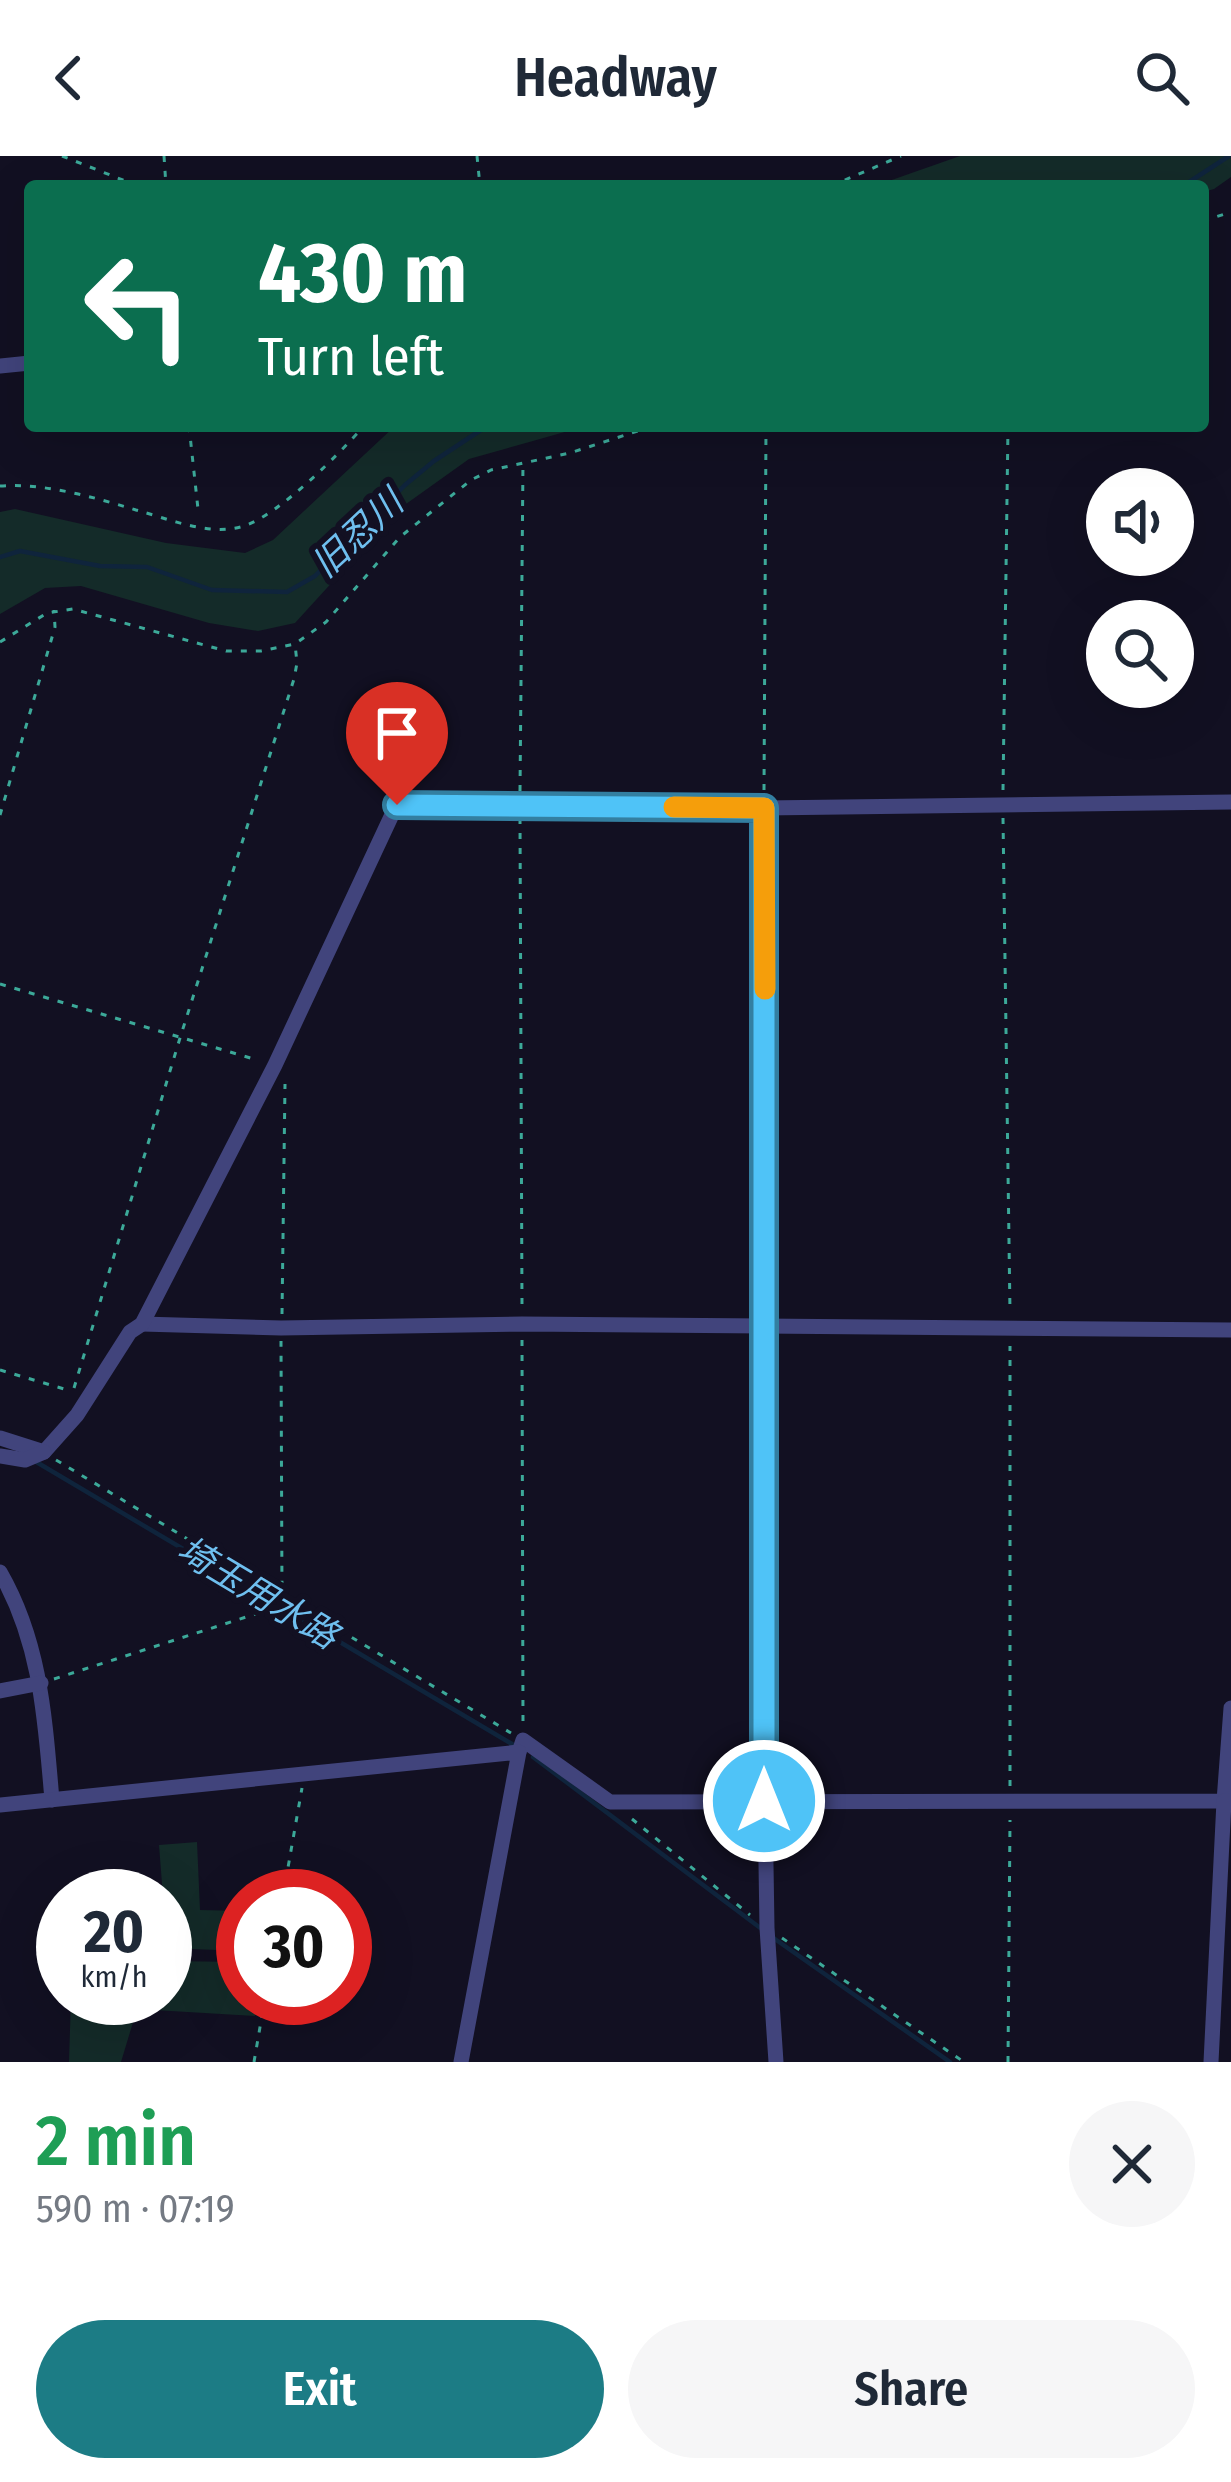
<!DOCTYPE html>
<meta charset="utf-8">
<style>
:root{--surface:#fff;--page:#f6f6f7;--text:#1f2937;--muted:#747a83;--accent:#1c7c85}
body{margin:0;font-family:"Fira Sans Condensed","Noto Sans JP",sans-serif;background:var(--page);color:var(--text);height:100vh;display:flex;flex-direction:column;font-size:45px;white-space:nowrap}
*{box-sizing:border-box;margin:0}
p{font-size:39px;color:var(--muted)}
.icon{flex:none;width:66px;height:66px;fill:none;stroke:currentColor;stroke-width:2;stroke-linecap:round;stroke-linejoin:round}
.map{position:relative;height:1906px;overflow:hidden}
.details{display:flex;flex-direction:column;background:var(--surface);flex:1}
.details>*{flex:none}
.hud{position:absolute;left:24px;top:24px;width:1185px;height:252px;border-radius:12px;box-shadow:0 12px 48px #0002;background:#0b6e4f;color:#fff;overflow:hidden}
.controls{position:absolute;left:1086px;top:312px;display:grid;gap:24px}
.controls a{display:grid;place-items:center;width:108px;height:108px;border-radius:50%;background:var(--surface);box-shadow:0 12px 48px #0002;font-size:60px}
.speed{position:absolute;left:36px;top:1713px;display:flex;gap:24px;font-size:60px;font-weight:700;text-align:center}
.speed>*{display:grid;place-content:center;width:156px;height:156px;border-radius:50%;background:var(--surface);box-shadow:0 12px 48px #0002;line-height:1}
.speed small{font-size:30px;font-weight:400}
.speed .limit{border:18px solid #d22;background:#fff;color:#111}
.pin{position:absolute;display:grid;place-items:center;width:102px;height:102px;color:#fff;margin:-123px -51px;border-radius:50% 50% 50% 0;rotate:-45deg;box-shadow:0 0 12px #0007}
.pin .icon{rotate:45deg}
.me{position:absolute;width:132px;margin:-66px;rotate:0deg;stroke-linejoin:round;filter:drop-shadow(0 0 9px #0008)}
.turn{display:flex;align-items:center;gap:42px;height:252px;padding:0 36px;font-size:54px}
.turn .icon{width:156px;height:156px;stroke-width:2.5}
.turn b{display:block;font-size:84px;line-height:102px}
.round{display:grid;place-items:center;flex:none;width:126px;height:126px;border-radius:63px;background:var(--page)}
.summary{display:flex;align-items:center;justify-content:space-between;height:204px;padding:0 36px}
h1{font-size:72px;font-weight:600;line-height:90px;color:#1e9e55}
.action{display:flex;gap:24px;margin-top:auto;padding:24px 36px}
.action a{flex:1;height:138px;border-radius:72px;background:var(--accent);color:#fff;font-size:48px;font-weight:600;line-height:138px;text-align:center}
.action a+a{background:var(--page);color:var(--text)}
header{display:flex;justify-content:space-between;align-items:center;height:156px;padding:0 36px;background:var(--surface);font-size:54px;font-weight:600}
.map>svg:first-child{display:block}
.green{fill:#142b29}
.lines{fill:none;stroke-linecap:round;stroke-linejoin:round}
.stream{stroke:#0f243c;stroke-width:4.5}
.path{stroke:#3ca999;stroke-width:3;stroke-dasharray:6 9;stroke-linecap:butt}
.minor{stroke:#41447c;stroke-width:15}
.route-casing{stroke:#337fa1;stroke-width:30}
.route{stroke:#4fc3f7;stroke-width:21}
.slow{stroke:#f59e0b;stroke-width:21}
.labels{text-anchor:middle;stroke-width:12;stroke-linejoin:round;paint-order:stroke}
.water-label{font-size:36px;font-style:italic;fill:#6fbfef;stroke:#121022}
</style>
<header><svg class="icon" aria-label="back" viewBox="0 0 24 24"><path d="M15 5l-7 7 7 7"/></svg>Headway<svg class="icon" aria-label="search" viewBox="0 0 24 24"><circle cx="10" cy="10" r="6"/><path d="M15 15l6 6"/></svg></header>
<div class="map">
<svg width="1231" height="1906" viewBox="0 0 1231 1906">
<rect width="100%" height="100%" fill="#121022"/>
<g class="green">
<path d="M 960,0 L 1231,0 L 1231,21 L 1214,33 L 1203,36 L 1203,30 L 882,30 L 886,26 Z"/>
<path d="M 395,270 L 586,270 L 469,303 L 399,353 L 295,467 L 258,475 L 209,467 L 81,430 L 45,432 L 0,458 L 0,356 L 15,353 L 166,387 L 245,397 L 273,384 Z"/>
<path d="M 197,1686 L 200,1754 L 243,1755 L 243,1795 L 167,1792 L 159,1689 Z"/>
<path d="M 165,1805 L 243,1806 L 243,1842 L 259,1842 L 255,1860 L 137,1853 L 121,1906 L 69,1906 L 71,1842 L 165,1842 Z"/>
</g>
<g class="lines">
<g class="stream">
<path d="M 1183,30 L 1229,0"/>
<path d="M 0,401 L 20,395 L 100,410 L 147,411 L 212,434 L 287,436 L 315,420 L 405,329 L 434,305 L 487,270"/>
<path d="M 33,1304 L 512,1588"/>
<path d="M 533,1601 L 763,1774"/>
<path d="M 772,1781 L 950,1906"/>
</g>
<g class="path">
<path d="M 62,0 L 138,30"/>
<path d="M 164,0 L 166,30"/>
<path d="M 477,0 L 480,30"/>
<path d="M 831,30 L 901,0"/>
<path d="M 1203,65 L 1231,56"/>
<path d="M 189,270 L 198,353"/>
<path d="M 0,330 C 45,327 93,341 136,354 C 170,363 209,381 244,370 C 280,358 338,299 364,270"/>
<path d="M 0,486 L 47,457 L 73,453 L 226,495 L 261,495 L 295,488 L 326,466 L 400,381 L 471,324 L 491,314 L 570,297 L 653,270"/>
<path d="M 764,634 L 766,270"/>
<path d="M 1003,634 L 1008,270"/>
<path d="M 520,635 L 523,306"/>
<path d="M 0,659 L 55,471 L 54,454"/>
<path d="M 520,662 L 522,1151"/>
<path d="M 1003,662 L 1010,1156"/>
<path d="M 0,828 L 257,904"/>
<path d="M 282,1158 L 285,928"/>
<path d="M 522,1184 L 523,1571"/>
<path d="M 0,1214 L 71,1235"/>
<path d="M 74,1232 L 180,882 L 294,523 L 297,507 L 295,488"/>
<path d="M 56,1304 L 511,1577"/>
<path d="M 54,1523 L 274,1452 L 282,1441 L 281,1185"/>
<path d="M 1010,1630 L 1010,1190"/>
<path d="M 632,1663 L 750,1759"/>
<path d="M 283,1740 L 302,1632"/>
<path d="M 782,1782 L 964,1906"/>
<path d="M 254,1906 L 265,1842"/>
<path d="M 1008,1906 L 1010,1664"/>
</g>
<g class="minor">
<path d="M 0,210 L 30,207"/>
<path d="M 142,1168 L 281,1172 L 522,1168 L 1231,1174"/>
<path d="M 0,1282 L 44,1296 L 77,1259 L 130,1176 L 142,1168 L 275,909 L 397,648 L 764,652"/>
<path d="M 0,1300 L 25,1304 L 44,1296"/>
<path d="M 0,1416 C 41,1487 45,1564 52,1644"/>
<path d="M 0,1535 L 41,1527"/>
<path d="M 519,1596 L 523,1584 L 610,1646 L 1224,1645 L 1231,1552"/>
<path d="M 0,1649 L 519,1596 L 461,1906"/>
<path d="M 776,1906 L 767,1772 L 765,1645 L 764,652 L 1231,646"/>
<path d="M 1211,1906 L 1224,1645 L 1231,1645"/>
</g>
</g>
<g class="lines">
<defs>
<path id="route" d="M 397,649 L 764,652 L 764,1645"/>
</defs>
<use href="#route" class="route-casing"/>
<use href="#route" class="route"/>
<path class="slow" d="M 674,651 L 764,652 L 765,833"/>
</g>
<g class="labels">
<g class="water-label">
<text transform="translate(357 377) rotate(-43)" y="13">旧忍川</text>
<text transform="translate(258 1436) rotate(31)" y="13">埼玉用水路</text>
</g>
</g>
</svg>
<div class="controls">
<a><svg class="icon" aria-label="sound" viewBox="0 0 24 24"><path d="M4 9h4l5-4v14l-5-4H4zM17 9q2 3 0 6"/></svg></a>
<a><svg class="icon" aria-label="search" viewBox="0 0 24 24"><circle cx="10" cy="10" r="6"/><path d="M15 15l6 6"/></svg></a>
</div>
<div class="speed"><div>20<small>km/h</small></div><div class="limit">30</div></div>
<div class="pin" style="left:397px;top:649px;background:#d93025"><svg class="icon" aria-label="arrive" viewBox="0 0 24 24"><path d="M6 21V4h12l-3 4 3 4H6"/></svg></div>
<svg class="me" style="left:764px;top:1645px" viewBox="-20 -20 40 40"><circle r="17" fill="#4fc3f7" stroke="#fff" stroke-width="3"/><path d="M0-11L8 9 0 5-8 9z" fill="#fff"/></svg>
<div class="hud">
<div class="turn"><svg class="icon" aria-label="left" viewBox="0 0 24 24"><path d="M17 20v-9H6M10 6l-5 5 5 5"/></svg><div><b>430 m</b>Turn left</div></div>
</div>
</div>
<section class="details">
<div class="summary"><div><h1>2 min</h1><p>590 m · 07:19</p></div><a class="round"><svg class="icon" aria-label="close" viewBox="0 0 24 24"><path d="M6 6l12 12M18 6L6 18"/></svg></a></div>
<div class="action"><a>Exit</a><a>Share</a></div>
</section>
